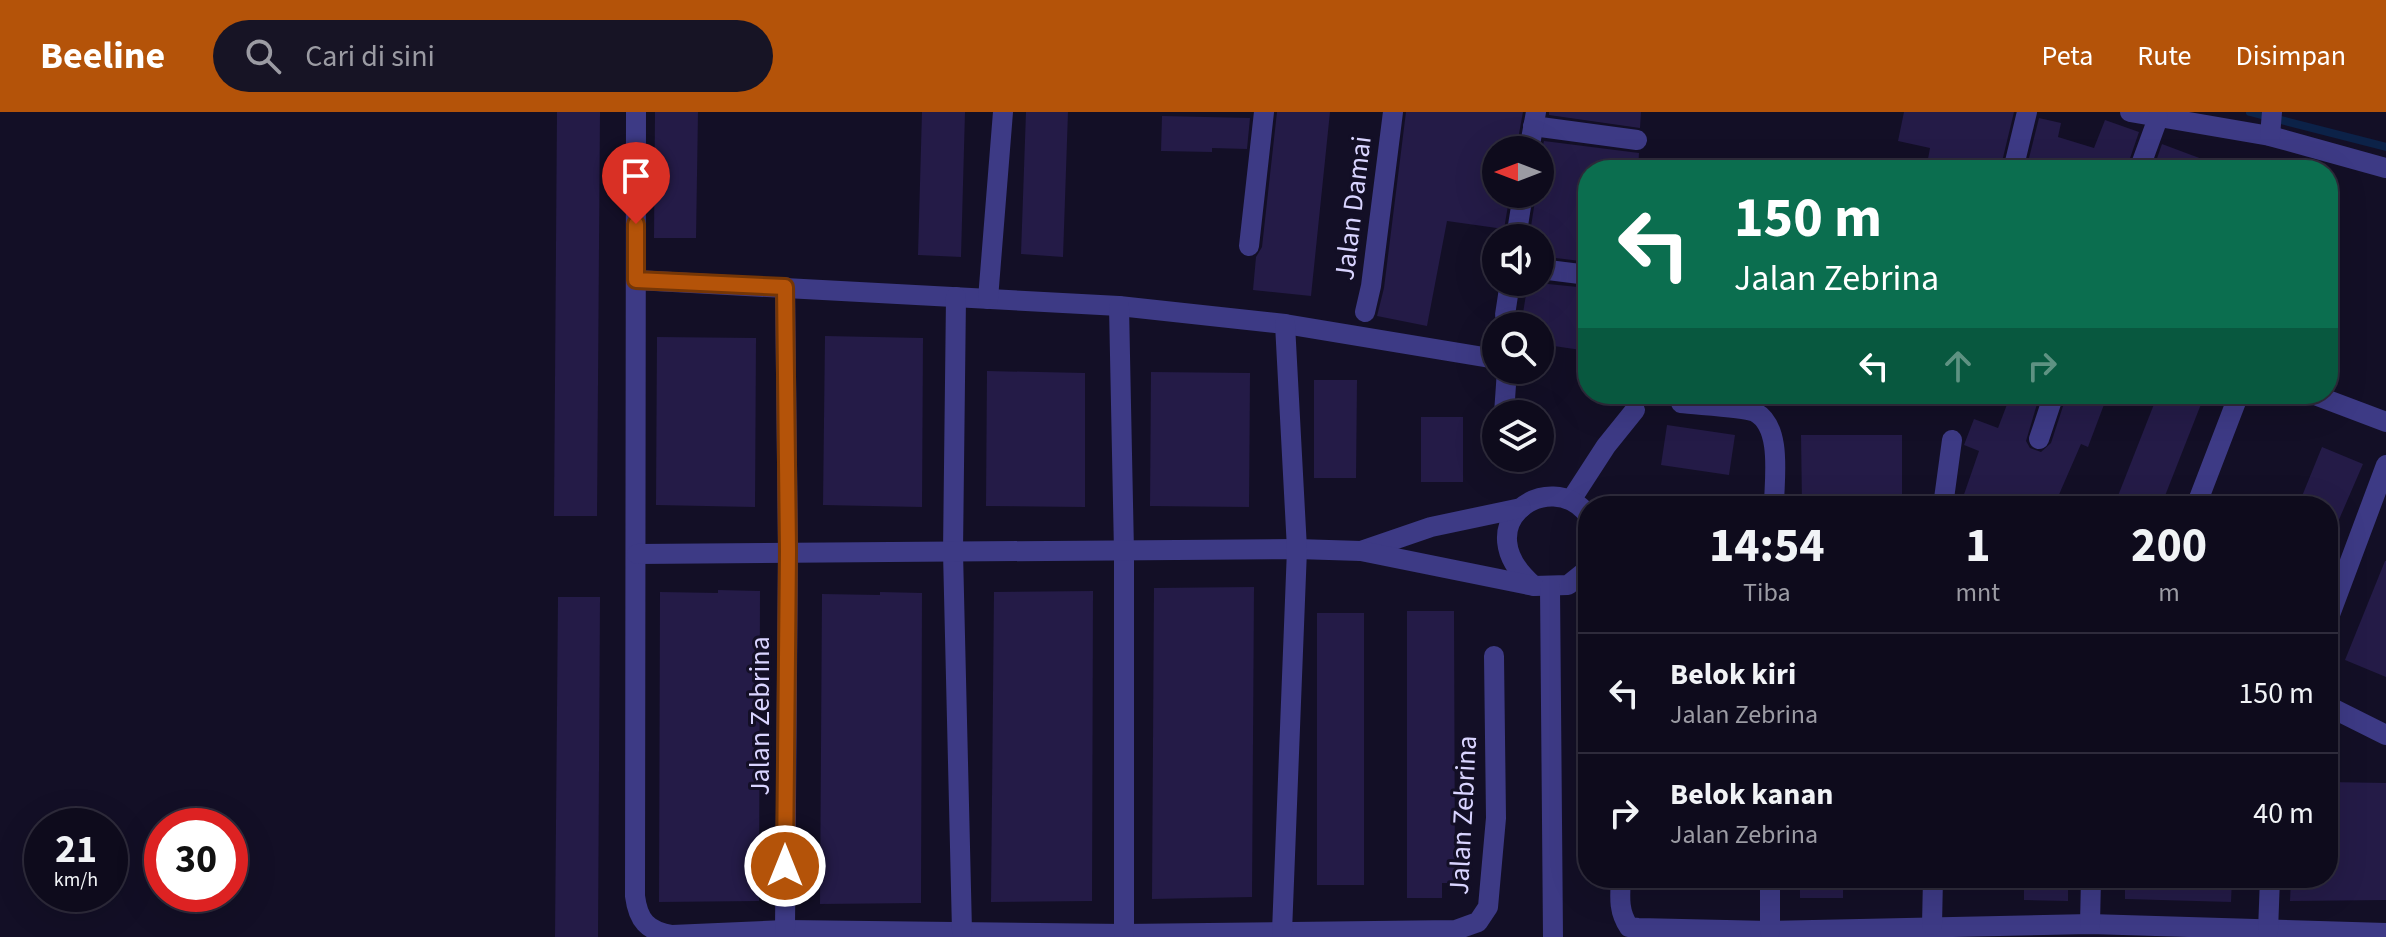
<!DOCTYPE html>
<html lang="id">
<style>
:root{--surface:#0e0b1c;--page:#171425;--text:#f1f3f6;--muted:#9b9ba3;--line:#2e2b3b;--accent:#b45309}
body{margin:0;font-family:"Source Sans 3",sans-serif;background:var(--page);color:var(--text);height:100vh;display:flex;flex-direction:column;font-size:30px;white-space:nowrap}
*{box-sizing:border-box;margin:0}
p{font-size:26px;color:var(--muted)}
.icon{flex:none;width:44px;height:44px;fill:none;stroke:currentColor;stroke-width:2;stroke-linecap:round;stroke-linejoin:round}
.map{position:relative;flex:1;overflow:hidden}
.drawer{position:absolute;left:1578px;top:384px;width:760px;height:392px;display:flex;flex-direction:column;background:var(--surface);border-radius:32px;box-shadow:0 8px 32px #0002,0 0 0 2px var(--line)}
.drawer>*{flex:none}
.banner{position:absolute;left:1578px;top:48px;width:760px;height:244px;border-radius:32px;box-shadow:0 8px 32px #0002,0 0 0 2px var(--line);background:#0b6e4f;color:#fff;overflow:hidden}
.needle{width:52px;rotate:270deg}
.fabs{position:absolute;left:1482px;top:24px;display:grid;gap:16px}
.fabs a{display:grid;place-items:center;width:72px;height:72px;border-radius:50%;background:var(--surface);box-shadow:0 8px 32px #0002,0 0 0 2px var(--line);font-size:40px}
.speed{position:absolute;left:24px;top:696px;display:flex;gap:16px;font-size:40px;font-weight:700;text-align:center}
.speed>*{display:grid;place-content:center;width:104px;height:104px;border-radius:50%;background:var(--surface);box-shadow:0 8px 32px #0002,0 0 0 2px var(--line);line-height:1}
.speed small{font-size:20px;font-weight:400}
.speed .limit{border:12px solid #d22;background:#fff;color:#111}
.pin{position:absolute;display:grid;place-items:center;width:68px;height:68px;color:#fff;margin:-82px -34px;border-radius:50% 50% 50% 0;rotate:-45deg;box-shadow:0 0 8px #0007}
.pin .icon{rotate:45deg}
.me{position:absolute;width:88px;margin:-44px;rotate:0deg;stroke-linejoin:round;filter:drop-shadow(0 0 6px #0008)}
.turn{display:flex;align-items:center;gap:28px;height:168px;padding:0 24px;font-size:36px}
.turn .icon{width:104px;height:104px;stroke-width:2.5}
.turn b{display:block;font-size:56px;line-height:68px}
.lanes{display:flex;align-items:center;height:76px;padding:0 24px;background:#0003;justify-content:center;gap:40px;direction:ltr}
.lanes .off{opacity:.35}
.eta{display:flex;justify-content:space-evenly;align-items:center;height:136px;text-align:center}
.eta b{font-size:48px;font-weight:700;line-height:56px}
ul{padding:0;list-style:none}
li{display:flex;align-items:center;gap:24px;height:120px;padding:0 24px;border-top:2px solid var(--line)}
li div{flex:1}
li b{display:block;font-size:30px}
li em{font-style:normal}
header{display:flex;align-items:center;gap:48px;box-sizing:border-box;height:112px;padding:0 40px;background:var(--accent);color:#fff}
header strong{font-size:38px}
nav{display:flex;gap:44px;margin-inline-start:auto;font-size:28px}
.search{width:560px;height:72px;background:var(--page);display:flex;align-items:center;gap:20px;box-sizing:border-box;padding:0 28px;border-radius:44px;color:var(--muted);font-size:30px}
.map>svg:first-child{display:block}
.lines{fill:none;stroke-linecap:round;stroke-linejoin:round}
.stream{stroke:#0c2248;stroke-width:8}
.building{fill:#241b47}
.minor{stroke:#3d3a85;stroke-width:20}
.route-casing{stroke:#753606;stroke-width:20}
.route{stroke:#b45309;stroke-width:14}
.labels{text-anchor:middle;stroke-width:6;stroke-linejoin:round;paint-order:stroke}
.street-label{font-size:28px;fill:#d9d4ff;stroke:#130f26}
</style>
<header>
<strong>Beeline</strong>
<div class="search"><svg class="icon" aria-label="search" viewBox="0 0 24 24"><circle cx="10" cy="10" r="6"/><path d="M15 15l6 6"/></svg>Cari di sini</div>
<nav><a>Peta</a><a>Rute</a><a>Disimpan</a></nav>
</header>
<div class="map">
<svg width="2386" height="825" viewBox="0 0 2386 825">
<rect width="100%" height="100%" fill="#130f26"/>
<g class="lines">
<path class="stream" d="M 2250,0 L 2386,35"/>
</g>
<g class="building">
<path d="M 557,0 L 600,0 L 597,404 L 554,404 Z"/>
<path d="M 655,0 L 698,0 L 696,126 L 654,126 Z"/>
<path d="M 922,0 L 965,0 L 961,145 L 918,143 Z"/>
<path d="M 1026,0 L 1068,0 L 1063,145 L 1021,142 Z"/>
<path d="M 1277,0 L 1330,0 L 1311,184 L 1253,178 L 1256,145 L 1262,135 Z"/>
<path d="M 1406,0 L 1523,0 L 1516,38 L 1496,38 L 1496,82 L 1510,82 L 1504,117 L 1447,109 L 1427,214 L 1377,204 L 1384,176 Z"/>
<path d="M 1549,0 L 1641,0 L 1640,16 L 1549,3 Z"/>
<path d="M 1904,0 L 2014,0 L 2000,58 L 1926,58 L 1930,36 L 1898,29 Z"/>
<path d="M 1162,4 L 1250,6 L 1247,37 L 1212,36 L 1212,40 L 1161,39 Z"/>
<path d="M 2039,6 L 2061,11 L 2058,25 L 2094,36 L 2105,8 L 2139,20 L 2126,58 L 2026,58 Z"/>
<path d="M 1544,29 L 1639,41 L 1638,58 L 1588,58 L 1588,150 L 1540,144 L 1540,126 L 1533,126 L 1534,121 L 1530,121 L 1536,82 L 1540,82 L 1540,44 Z"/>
<path d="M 2162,32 L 2226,56 L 2226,58 L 2153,58 Z"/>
<path d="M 1528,170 L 1588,176 L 1588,239 L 1540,232 L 1540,214 L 1534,214 L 1536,203 L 1523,201 Z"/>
<path d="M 825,224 L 923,226 L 922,395 L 823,393 Z"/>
<path d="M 657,225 L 756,226 L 755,395 L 656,393 Z"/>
<path d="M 987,259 L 1085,261 L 1085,395 L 986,394 Z"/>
<path d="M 1151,260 L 1250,261 L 1249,395 L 1150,394 Z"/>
<path d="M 1314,268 L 1357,268 L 1356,366 L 1314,366 Z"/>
<path d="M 2011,282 L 2040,282 L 2026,329 L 2030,336 L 2041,340 L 2051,331 L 2067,282 L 2108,282 L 2088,335 L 2081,332 L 2054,394 L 1960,394 L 1979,339 L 1964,333 L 1974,307 L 1998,316 Z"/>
<path d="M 2158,282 L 2205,282 L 2161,394 L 2114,394 Z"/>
<rect x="1421" y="305" width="42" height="65"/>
<path d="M 1667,313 L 1735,323 L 1729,363 L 1661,353 Z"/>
<path d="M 1801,323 L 1902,323 L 1902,392 L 1802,392 Z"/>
<path d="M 2322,335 L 2363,352 L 2328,433 L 2328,394 L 2298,394 Z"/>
<path d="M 2385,449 L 2386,449 L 2386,565 L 2345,548 Z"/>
<path d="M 1254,475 L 1252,785 L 1152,787 L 1154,476 Z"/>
<path d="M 718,478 L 760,479 L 759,789 L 659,790 L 660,480 L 718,481 Z"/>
<path d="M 1093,479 L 1092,789 L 991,790 L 994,480 Z"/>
<path d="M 880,480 L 922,481 L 921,791 L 820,792 L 822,482 L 880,483 Z"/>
<path d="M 558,485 L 600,485 L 598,825 L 555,825 Z"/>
<path d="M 1407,499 L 1454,499 L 1455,771 L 1442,771 L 1442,786 L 1407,786 Z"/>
<rect x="1317" y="501" width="47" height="272"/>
<path d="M 2328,670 L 2386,671 L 2386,788 L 2290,789 L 2291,766 L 2328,766 Z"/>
<rect x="1800" y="766" width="43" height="20"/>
<path d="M 2024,766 L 2068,766 L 2068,789 L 2024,788 Z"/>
<path d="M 2125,766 L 2232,766 L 2231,790 L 2125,787 Z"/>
</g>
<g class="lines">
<g class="minor">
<path d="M 636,0 L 635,784 C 638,808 647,819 672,823 L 785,818 L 1124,822 L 1456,818 L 1478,810 L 1488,795 L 1496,706 L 1494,544"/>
<path d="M 2130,0 L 2270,24 L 2386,56"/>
<path d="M 1533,14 L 1637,28"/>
<path d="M 2270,24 L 2272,0"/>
<path d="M 1529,38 L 1536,0"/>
<path d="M 2013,58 L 2027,0"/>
<path d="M 2139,58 L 2158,6"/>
<path d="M 1516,126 L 1523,82"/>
<path d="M 1249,134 L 1264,0"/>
<path d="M 1540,157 L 1588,163"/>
<path d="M 636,168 L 1119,194 L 1285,212 L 1496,247"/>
<path d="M 956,185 L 953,440 L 962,819"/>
<path d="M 988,187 L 1003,0"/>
<path d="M 1119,194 L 1124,440 L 1124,822"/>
<path d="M 1365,200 L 1371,174 L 1393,0"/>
<path d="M 1505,203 L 1510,170"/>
<path d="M 2312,282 L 2386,310"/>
<path d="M 1957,283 L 1957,282"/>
<path d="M 1681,291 C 1696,293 1744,295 1755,300 C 1783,315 1774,368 1774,394"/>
<path d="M 1504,302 L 1507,258"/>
<path d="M 2039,327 L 2054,282"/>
<path d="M 1571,388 L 1606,334 L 1635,298"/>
<path d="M 1943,394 L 1952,328"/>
<path d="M 2196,394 L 2239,282"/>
<path d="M 1588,403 C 1550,353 1463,413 1534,474 L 1568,473 L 1588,457"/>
<path d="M 1361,439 L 1431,415 L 1521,396"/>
<path d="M 637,442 L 1297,437 L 1361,439 L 1534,474"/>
<path d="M 1550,476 L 1553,825"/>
<path d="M 2328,508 L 2386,353"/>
<path d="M 2328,594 L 2386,623"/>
<path d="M 1621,766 C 1620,784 1618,799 1629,815 L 1638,816 L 1770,819 L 2090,812 L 2386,821"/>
<path d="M 2090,812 L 2091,766"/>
<path d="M 1932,813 L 1933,766"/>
<path d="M 785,818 L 788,439 L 785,175"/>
<path d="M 1770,819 L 1770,766"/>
<path d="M 2268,819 L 2270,766"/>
<path d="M 1282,820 L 1297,437 L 1285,212"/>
</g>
</g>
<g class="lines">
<defs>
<path id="route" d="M 636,112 L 636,168 L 785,175 L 788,439 L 785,754"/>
</defs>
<use href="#route" class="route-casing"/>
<use href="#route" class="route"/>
</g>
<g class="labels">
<g class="street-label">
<text transform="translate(1352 96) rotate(-83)" y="10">Jalan Damai</text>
<text transform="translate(759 604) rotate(-90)" y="10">Jalan Zebrina</text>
<text transform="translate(1462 703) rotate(-87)" y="10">Jalan Zebrina</text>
</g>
</g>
</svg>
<div class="fabs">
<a><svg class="needle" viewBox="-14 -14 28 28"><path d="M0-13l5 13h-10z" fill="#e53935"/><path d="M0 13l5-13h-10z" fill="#9b9ba3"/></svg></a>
<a><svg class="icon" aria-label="sound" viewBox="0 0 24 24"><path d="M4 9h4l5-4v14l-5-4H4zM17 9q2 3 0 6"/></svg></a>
<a><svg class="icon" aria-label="search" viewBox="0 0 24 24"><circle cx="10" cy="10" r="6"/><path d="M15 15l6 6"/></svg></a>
<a><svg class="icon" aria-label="layers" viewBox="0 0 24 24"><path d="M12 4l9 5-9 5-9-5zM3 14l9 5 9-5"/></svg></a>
</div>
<div class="speed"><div>21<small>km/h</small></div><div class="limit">30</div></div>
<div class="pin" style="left:636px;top:112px;background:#d93025"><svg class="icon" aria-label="arrive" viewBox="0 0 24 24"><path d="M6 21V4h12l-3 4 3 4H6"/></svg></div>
<svg class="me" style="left:785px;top:754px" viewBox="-20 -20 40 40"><circle r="17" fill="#b45309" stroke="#fff" stroke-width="3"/><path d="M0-11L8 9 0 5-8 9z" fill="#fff"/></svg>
<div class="banner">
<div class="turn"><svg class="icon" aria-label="left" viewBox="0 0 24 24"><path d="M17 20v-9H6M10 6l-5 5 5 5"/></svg><div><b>150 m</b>Jalan Zebrina</div></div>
<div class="lanes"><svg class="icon" aria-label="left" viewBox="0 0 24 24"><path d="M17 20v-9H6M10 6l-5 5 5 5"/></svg><svg class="icon off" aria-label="ahead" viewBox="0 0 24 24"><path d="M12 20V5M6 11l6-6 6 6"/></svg><svg class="icon off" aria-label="right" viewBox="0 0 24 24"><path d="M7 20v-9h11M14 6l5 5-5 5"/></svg></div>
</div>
<section class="drawer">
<div class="eta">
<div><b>14:54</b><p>Tiba</p></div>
<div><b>1</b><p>mnt</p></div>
<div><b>200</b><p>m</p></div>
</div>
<ul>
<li><svg class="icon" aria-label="left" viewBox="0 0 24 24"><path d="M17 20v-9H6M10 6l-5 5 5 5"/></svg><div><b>Belok kiri</b><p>Jalan Zebrina</p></div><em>150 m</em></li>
<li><svg class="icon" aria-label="right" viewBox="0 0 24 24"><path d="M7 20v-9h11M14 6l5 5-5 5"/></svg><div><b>Belok kanan</b><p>Jalan Zebrina</p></div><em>40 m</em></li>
</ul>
</section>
</div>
